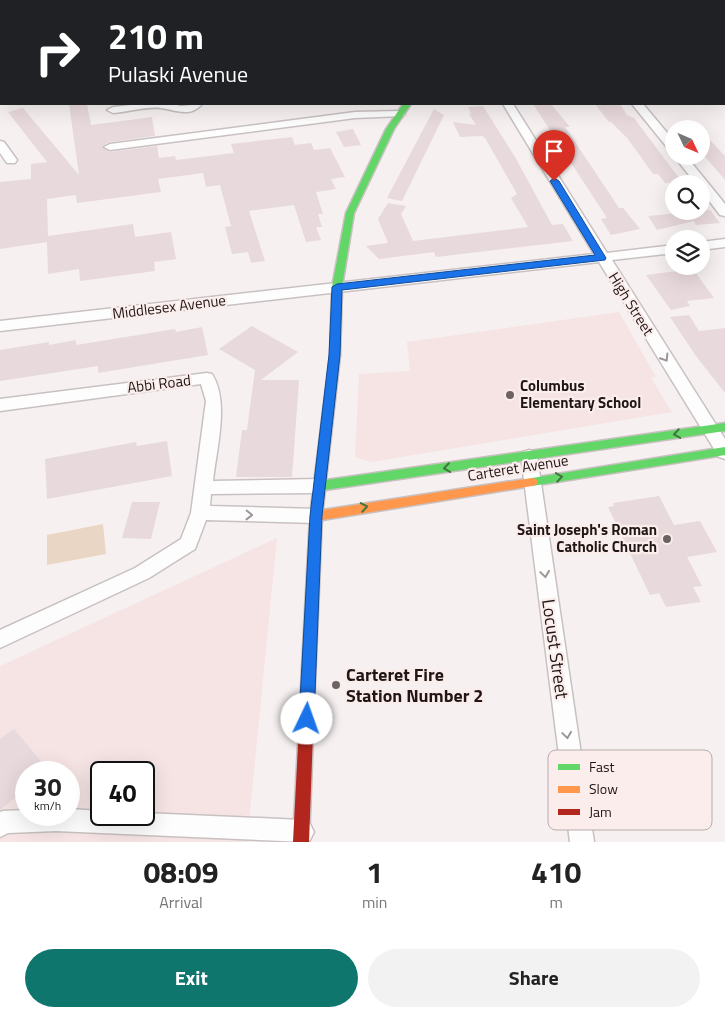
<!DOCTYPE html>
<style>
:root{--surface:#fff;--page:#f2f2f2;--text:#222;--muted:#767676;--accent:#0f766e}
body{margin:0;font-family:"Titillium Web",sans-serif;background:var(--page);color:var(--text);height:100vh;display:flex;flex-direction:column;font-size:19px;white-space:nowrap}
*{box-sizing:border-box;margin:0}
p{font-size:16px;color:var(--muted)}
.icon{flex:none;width:28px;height:28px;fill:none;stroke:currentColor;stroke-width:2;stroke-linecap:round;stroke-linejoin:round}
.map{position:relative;height:842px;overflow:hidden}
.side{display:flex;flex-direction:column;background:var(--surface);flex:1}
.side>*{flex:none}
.top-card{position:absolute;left:0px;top:0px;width:725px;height:105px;box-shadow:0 5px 20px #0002;background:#202124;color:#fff;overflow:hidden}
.needle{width:32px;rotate:134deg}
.controls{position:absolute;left:665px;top:120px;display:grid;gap:10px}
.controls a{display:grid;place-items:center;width:45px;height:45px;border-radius:50%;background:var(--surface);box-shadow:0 5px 20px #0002;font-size:25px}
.speed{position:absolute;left:15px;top:761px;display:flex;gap:10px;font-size:25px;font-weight:700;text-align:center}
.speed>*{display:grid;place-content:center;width:65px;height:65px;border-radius:50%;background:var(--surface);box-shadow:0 5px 20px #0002;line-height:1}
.speed small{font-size:12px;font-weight:400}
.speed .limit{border:2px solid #111;border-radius:8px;background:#fff;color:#111}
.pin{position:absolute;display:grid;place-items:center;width:42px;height:42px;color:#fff;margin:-51px -21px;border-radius:50% 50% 50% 0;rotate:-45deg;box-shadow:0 0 5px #0007}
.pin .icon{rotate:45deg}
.me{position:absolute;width:55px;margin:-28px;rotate:3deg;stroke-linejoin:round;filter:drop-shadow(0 0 4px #0008)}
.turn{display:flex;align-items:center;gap:18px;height:105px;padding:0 25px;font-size:22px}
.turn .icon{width:65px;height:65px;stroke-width:2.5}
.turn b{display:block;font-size:35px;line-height:42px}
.eta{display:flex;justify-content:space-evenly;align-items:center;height:85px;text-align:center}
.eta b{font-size:30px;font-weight:700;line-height:35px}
.primary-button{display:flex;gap:10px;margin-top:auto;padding:10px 25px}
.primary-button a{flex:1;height:58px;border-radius:30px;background:var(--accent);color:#fff;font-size:20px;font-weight:700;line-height:58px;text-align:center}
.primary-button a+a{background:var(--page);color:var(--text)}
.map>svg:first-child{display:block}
.built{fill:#f5e4e3;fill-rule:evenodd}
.green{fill:#e9d6c4}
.building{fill:#e8d9dc}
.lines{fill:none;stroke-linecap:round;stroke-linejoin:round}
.street-casing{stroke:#c9c1c1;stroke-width:3}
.fast-casing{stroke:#c9c1c1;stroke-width:3}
.slow-casing{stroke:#c9c1c1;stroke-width:3}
.jam-casing{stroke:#c9c1c1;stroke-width:3}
.street{fill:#fefdfd;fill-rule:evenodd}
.fast{fill:#63d668;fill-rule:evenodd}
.slow{fill:#ff974d;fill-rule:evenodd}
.jam{fill:#b3261e;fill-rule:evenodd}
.oneway{stroke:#9b9595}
.oneway2{stroke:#42763e}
.route{fill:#1a73e8;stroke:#114b97}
.poi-dot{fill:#6c6262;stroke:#faedec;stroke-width:2}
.labels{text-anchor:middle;stroke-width:4.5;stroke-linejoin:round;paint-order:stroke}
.street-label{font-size:15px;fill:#211615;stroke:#faedec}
.poi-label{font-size:15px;font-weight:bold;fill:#211615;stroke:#faedec;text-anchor:start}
.near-street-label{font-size:18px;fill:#211615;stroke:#faedec}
.near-poi-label{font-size:18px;font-weight:bold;fill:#211615;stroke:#faedec;text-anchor:start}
.key{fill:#faedec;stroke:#b9acac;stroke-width:1}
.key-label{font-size:14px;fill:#211615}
</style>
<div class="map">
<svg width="725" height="842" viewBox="0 0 725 842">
<rect width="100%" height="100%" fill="#f6f0f0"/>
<g class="built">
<path d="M 619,312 L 656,377 L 651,378 L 672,412 L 371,462 L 355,457 L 359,374 L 410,371 L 407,342 Z"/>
<path d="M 277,538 L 247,842 L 0,842 L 0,666 ZM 26,772 L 69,772 L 69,815 L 26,815 ZM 101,772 L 144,772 L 144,815 L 101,815 Z"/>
</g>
<path class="green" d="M 103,524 L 106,554 L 47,565 L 47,535 Z"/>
<g class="building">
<path d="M 69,104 L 87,104 L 91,125 L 152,117 L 155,136 L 110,142 L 102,146 L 110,152 L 157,146 L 159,158 L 175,156 L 176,160 L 234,153 L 231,144 L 292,137 L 295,145 L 311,143 L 314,150 L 330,148 L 345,177 L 331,179 L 336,189 L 316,192 L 323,214 L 318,214 L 322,227 L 316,227 L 321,240 L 306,242 L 294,205 L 249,211 L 265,261 L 251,263 L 248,252 L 232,254 L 225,227 L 231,226 L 220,185 L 206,187 L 203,173 L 158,179 L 161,192 L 77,203 L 76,195 L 47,199 L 48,236 L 133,224 L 135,237 L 171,232 L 176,259 L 154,262 L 155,271 L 80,281 L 79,269 L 48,274 L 47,242 L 0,249 L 0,182 L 31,179 L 31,164 L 47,162 L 8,112 L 23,108 L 79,175 Z"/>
<path d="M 533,104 L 551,104 L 570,127 L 565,127 L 619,208 L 623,208 L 640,229 L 611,235 L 601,219 L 607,218 Z"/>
<path d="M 595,104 L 620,104 L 627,115 L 634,118 L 682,182 L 665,183 L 658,174 L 653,174 L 628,139 L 611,122 L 609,122 Z"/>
<path d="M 483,106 L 515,157 L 552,225 L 563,224 L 573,241 L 436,257 L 434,252 L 379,259 L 366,246 L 388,243 L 378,219 L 388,203 L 406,206 L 401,214 L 413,241 L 528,227 L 511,198 L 517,194 L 485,138 L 482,136 L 460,137 L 453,122 L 476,125 L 469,114 L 471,114 L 468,107 Z"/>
<path d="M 434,109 L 444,115 L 402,201 L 387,198 Z"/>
<path d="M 353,129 L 361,145 L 344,147 L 336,132 Z"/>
<path d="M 701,131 L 725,156 L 725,180 L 701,152 Z"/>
<path d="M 710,210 L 720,223 L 696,225 L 694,221 L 657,230 L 648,216 Z"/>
<path d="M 693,269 L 714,298 L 687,301 L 690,306 L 671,310 L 646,275 Z"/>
<path d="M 689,315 L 699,331 L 725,328 L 725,393 L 696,356 L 670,317 Z"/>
<path d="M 252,326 L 298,352 L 261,380 L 299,380 L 292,477 L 236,477 L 242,430 L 247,430 L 255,370 L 219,349 Z"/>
<path d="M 202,327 L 208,355 L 98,373 L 98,366 L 0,381 L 0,350 L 49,342 L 49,345 L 76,340 L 76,345 L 175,329 L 176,332 Z"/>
<path d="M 167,441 L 172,476 L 47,499 L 45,459 L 136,442 L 137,446 Z"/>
<path d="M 659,496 L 674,525 L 700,521 L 717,552 L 687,557 L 702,586 L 693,587 L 701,602 L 666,607 L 659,593 L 650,595 L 608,507 L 614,506 L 613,503 Z"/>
<path d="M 132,502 L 160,502 L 151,539 L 122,538 Z"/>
<path d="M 14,729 L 50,772 L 26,772 L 26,789 L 0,810 L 0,739 Z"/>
</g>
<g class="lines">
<defs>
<g id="street">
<path d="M 16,0 L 26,0 L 27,1 L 17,1 Z"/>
<path d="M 150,0 L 161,0 L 162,1 L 151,1 Z"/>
<path d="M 542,0 L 556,0 L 557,1 L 543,1 Z"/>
<rect x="724" y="38" width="1" height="6"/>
<rect x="724" y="56" width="1" height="7"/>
<rect x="0" y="58" width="1" height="6"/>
<path d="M 139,104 L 172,104 L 181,106 L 202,104 C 190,118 176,110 161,108 C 147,106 128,112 113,113 L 107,110 L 113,107 Z"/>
<path d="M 503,104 L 513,104 L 607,253 L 674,245 L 674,253 L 612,260 L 725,439 L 725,459 L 719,457 L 599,262 L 0,331 L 0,321 L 594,254 Z"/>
<path d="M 632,104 L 643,104 L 674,141 L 674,152 L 670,151 Z"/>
<path d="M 399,111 L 405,114 L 403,116 L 355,118 L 110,150 L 104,147 L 110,144 L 355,112 Z"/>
<path d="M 0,141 L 4,142 L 17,160 L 15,163 L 7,163 L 0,153 Z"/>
<path d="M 674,156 L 686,156 L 725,204 L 725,216 L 720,215 L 701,190 L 701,184 L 696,184 Z"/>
<path d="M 725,239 L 725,247 L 701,250 L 701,242 Z"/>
<path d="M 207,373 L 212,374 C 230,402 216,450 213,481 L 319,479 L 325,481 L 328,486 L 325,491 L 319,493 L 211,494 L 210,506 L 316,509 L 322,511 L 325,516 L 322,521 L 316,523 L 206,520 L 195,549 L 149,578 L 0,648 L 0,630 L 135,568 L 181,539 L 191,513 L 206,401 L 201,384 L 0,411 L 0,399 Z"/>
<path d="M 529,450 L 535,452 L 537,456 L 594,842 L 570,842 L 521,456 L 523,452 Z"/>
<path d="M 69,809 L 101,811 L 101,815 L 144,815 L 144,813 L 302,820 L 310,824 L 314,832 L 310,840 L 306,842 L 56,831 L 8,833 L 0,837 L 0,812 L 3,811 L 26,810 L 26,815 L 69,815 Z"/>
</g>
<g id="fast">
<path d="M 403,104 L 411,104 L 394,129 L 354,213 L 342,287 L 340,355 L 326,480 L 725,423 L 725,431 L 325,490 L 322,516 L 314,706 L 312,711 L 307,713 L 302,711 L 300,706 L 310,516 L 330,355 L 332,287 L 346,213 L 386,129 Z"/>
<path d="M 725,447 L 725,455 L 532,486 L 528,485 L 526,482 L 528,479 L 532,478 Z"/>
</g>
<path id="slow" d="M 532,478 L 536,479 L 538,482 L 536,485 L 532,486 L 316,521 L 312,519 L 310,516 L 312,513 L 316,511 Z"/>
<path id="jam" d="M 307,699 L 312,701 L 314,706 L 309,842 L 293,842 L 300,706 L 302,701 Z"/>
</defs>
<use href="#street" class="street-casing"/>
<use href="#fast" class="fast-casing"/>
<use href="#slow" class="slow-casing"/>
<use href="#jam" class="jam-casing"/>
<use href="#street" class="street"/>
<use href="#fast" class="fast"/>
<use href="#slow" class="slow"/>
<use href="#jam" class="jam"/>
</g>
<defs><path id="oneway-chevron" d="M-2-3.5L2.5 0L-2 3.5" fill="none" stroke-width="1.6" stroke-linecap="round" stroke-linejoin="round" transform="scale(1.25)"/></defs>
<g class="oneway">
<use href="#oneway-chevron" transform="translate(665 358) rotate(58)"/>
<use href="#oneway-chevron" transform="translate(249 515) rotate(1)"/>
<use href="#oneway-chevron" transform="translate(545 574) rotate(82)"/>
<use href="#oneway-chevron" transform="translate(567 735) rotate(82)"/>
</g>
<g class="oneway2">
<use href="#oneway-chevron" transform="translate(677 434) rotate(171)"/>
<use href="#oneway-chevron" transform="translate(447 468) rotate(172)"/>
<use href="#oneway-chevron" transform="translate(559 477) rotate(-9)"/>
<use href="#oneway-chevron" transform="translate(364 507) rotate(-10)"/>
</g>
<path class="route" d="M 554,178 L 559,181 L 606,258 L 605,260 L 342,290 L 340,355 L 322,516 L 314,719 L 312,724 L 307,726 L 301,724 L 299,719 L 310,516 L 329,355 L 332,287 L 337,284 L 595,255 L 550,181 Z"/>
<g class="poi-dot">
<circle cx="510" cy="395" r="5"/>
<circle cx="667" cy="539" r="5"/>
<circle cx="336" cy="685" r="5"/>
</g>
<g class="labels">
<g class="street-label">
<text transform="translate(631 304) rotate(58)" y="5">High Street</text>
<text transform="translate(169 307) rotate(-7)" y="5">Middlesex Avenue</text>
<text transform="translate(159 384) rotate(-7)" y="5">Abbi Road</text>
<text transform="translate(518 468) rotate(-9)" y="5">Carteret Avenue</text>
</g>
<g class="poi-label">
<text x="520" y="391">Columbus<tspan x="520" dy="17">Elementary School</tspan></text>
<text x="657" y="535" text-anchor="end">Saint Joseph's Roman<tspan x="657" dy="17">Catholic Church</tspan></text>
</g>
<g class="near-street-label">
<text transform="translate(555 649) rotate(82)" y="6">Locust Street</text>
</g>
<g class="near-poi-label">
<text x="346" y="681">Carteret Fire<tspan x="346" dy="21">Station Number 2</tspan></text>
</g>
</g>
<rect x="548" y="750" width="164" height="80" rx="8" class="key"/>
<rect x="558" y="764" width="22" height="6" fill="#63d668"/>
<rect x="558" y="786" width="22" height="7" fill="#ff974d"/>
<rect x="558" y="809" width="22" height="6" fill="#b3261e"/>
<g class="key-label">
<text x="589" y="772">Fast</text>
<text x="589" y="794">Slow</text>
<text x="589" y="817">Jam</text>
</g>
</svg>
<div class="controls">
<a><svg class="needle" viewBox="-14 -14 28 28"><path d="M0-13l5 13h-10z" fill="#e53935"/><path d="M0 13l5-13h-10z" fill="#767676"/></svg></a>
<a><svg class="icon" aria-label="search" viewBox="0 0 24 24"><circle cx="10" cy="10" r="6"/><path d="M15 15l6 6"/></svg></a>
<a><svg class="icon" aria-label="layers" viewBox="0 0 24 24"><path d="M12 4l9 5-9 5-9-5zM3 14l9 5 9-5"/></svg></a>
</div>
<div class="speed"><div>30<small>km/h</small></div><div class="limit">40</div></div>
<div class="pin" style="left:554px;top:181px;background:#d93025"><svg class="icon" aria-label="arrive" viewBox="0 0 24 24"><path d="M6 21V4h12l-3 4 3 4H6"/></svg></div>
<svg class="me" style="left:307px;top:719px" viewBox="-20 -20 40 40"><circle r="19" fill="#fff"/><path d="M0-13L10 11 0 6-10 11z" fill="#1a73e8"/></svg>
<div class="top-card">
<div class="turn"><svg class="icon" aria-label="right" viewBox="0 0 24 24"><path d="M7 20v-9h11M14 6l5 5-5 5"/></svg><div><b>210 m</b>Pulaski Avenue</div></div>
</div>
</div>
<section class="side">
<div class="eta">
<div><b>08:09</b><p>Arrival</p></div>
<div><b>1</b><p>min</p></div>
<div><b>410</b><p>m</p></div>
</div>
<div class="primary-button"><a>Exit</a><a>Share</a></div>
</section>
